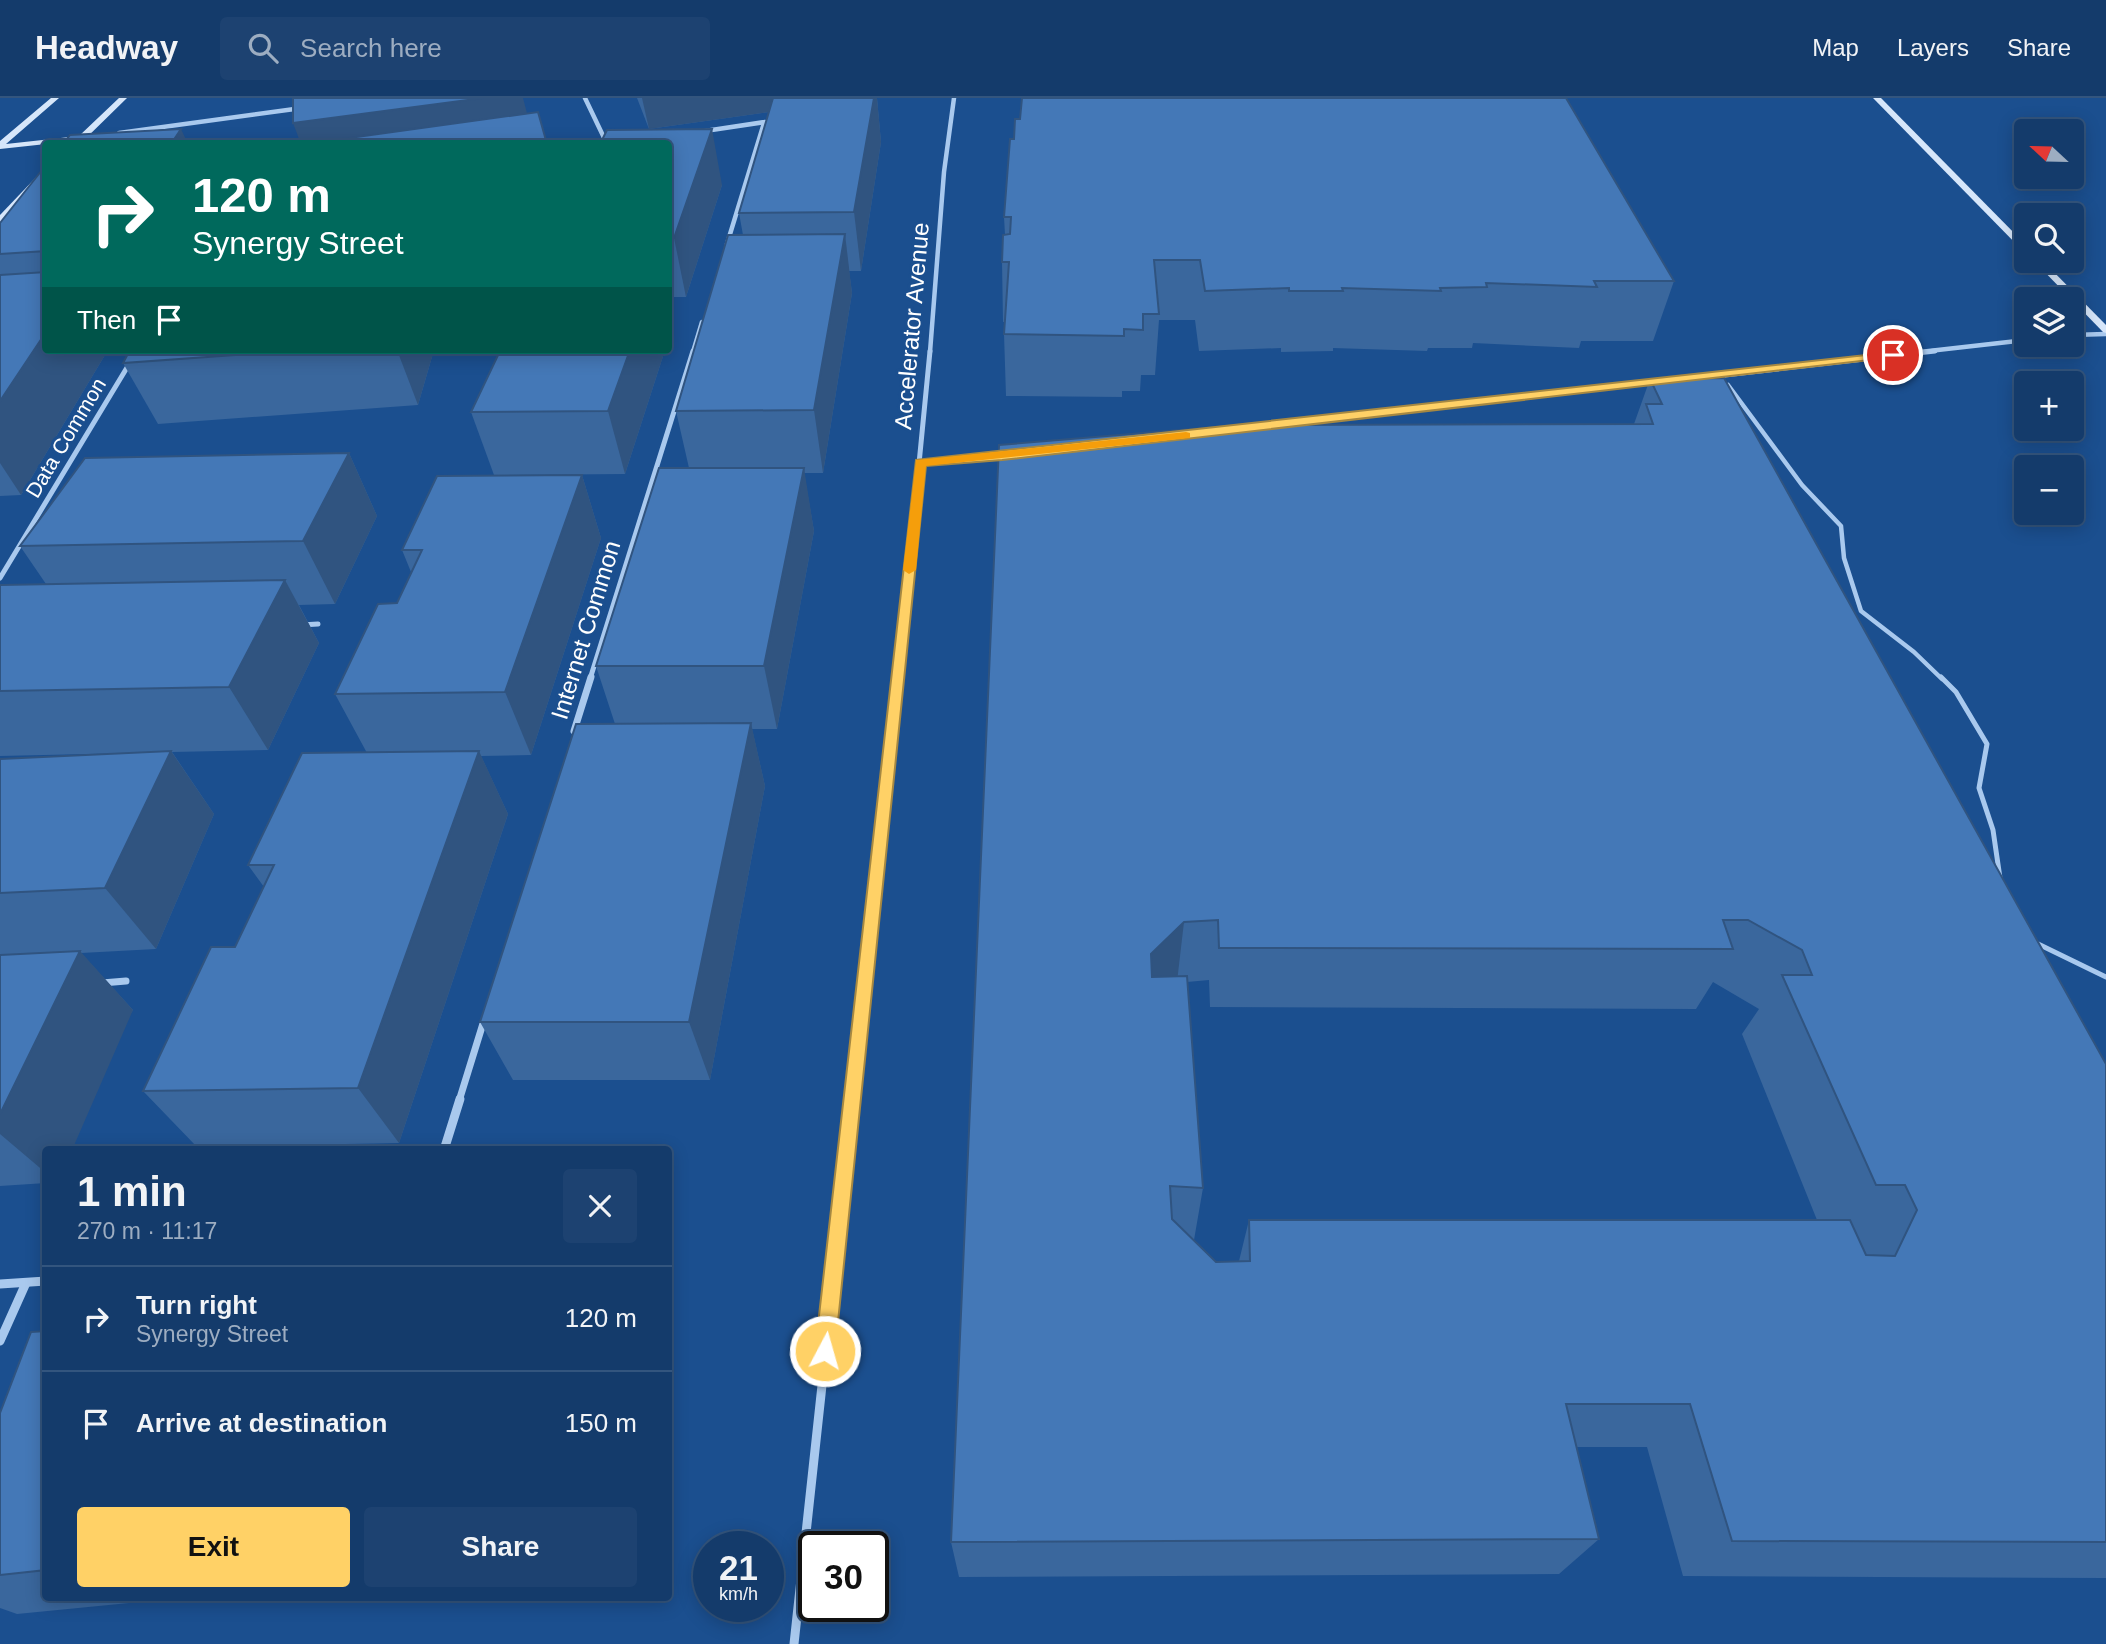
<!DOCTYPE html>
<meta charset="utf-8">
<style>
:root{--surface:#143b6b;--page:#1d4271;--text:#f1f3f6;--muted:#9dadc1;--line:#33557e;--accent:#ffd166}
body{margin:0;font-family:Arial,sans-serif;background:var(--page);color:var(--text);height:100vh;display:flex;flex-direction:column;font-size:26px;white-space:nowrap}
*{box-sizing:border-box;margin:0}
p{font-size:23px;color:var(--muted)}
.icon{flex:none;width:38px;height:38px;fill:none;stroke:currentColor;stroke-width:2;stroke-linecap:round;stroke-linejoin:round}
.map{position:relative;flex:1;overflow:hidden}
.side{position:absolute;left:42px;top:1048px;width:630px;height:455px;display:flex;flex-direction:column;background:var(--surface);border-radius:7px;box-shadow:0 4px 18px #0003,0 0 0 2px var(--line)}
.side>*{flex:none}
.hud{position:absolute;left:42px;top:42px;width:630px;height:214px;border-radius:7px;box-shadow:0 4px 18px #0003,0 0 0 2px var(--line);background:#00695c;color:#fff;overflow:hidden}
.needle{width:46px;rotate:292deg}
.controls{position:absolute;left:2014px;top:21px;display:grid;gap:14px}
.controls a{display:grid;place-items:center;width:70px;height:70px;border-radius:7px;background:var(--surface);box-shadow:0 4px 18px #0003,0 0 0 2px var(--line);font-size:35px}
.speed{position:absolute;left:693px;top:1433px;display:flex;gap:14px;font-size:35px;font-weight:700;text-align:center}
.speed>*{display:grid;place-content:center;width:91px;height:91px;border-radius:50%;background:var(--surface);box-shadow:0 4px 18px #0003,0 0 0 2px var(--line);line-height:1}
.speed small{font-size:18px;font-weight:400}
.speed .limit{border:4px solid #111;border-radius:10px;background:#fff;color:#111}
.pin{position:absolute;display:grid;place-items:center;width:60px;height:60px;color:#fff;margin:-30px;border:4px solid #fff;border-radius:50%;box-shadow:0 2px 7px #0007}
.me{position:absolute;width:77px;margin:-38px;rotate:6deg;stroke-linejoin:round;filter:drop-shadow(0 0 5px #0008)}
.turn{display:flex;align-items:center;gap:24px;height:147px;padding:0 35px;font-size:32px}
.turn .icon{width:91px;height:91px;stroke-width:2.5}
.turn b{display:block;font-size:49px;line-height:60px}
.then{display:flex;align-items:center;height:66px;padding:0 35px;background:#0003;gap:14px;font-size:26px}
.round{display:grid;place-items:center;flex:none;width:74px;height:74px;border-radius:7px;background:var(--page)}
.headline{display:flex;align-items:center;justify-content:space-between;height:119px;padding:0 35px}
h1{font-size:42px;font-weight:600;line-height:52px}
.action{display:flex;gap:14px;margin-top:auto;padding:14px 35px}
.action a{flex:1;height:80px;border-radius:7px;background:var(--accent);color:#111;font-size:28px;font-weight:600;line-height:80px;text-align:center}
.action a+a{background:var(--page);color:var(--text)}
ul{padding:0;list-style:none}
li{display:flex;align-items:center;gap:21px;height:105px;padding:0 35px;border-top:2px solid var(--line)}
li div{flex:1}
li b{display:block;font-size:26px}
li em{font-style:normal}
header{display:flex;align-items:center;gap:42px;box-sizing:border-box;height:98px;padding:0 35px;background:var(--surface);border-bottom:2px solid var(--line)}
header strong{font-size:33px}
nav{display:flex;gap:38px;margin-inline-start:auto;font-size:24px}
.search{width:490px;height:63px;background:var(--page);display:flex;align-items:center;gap:18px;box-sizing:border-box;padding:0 24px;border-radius:7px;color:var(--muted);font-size:26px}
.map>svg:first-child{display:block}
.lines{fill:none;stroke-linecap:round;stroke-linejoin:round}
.lane-far1{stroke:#a9c9ee;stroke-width:4.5}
.lane{stroke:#a9c9ee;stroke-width:5}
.street-far3{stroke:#a9c9ee;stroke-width:4.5}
.street-far2{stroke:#a9c9ee;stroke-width:5}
.street-far1{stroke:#a9c9ee;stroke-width:7}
.street{stroke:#a9c9ee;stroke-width:9}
.secondary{fill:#d6e6fa;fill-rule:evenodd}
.wall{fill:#3a679d;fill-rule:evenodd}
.shaded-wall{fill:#305480}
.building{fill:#4478b7;stroke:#305480;stroke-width:2;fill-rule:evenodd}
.route{fill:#ffd166;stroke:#a68842;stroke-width:2}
.slow{fill:#f59e0b}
.labels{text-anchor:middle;stroke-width:6;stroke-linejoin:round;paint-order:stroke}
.far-street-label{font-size:21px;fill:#fff;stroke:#1b4f8f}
.street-label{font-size:24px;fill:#fff;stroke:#1b4f8f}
</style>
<header>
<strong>Headway</strong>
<div class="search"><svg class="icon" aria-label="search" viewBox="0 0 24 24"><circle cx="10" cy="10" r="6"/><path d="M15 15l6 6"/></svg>Search here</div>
<nav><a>Map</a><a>Layers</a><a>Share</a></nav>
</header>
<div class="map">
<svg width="2106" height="1546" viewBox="0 0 2106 1546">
<rect width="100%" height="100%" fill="#1b4f8f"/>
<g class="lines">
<path class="lane-far1" d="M 1728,287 L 1802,387 L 1841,428 L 1844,460 L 1861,513 L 1914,554 L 1942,581"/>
<g class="lane">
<path d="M 1941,579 L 1956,594 L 1987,646 L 1979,690 L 1993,732 L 2000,780"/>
<path d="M 2034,844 L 2106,879"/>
</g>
<g class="street-far3">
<path d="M 585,0 L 607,46"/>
<path d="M 705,33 L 765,24"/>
<path d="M 119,35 L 302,10"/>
<path d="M 727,146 L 764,25"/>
<path d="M 2072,237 L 2106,236"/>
<path d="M 136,254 L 137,252"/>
<path d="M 693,254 L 702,224"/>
<path d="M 930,254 L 944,74 L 954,0"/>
<path d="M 1920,254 L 2026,242"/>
</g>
<g class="street-far2">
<path d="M 1680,282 L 1935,253"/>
<path d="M 1276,328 L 1657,284"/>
<path d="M 921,365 L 1007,358"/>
<path d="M 0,480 L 137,253"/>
<path d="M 301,527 L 318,526"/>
<path d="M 590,581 L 693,253"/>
<path d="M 898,581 L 930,253"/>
</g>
<g class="street-far1">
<path d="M 574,633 L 591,579"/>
<path d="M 102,885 L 126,883"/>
<path d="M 459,1003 L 485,919"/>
<path d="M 852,1003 L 898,579"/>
</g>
<g class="street">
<path d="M 444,1052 L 460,1001"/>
<path d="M 0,1186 L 46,1183"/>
<path d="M 0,1243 L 26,1185"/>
<path d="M 794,1546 L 853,1001"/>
</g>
<g class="secondary">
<path d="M 51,0 L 59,0 L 6,46 L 79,38 L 119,0 L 127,0 L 80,46 L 72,46 L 74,43 L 0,51 L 0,43 Z"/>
<path d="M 1873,0 L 1881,0 L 2026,147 L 2026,153 L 2023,153 Z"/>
<path d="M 43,72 L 46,72 L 46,79 L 0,125 L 0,117 Z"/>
<path d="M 2034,163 L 2043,163 L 2106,227 L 2106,235 L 2103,234 Z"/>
</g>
</g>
<g class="wall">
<path d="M 637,0 L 877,0 L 881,44 L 861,173 L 849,173 L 852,195 L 823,375 L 804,375 L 814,433 L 777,631 L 752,631 L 765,688 L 710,982 L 513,982 L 480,924 L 615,626 L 596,568 L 689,370 L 676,313 L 743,137 L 739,115 L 769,14 L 649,31 Z"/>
<path d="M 1020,21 L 1674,183 L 1653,243 L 1581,243 L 1579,250 L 1473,245 L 1472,250 L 1428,250 L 1427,253 L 1333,250 L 1333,253 L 1281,254 L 1281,250 L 1199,253 L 1195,222 L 1159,222 L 1155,277 L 1141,277 L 1140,293 L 1122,293 L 1122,299 L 1006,298 L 1004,236 L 1005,224 L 1003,224 L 1002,164 L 1005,137 L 1004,119 L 1014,41 Z"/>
<path d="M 668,46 L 722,87 L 686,199 L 668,199 Z"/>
<path d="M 46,67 L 46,252 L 108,252 L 21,397 L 0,398 L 0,125 Z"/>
<path d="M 130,252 L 434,252 L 418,307 L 158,326 L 123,265 Z"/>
<path d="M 665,252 L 625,376 L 494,377 L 471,314 L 515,254 Z"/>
<path d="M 1650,281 L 2106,966 L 2106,1480 L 1683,1478 L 1647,1349 L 1577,1349 L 1599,1441 L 1559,1476 L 959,1479 L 951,1444 L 999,347 L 1634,326 ZM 1209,882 L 1210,909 L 1696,911 L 1713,884 L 1759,911 L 1742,936 L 1817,1122 L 1249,1122 L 1239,1163 L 1216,1164 L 1194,1142 L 1203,1090 L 1187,884 Z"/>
<path d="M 349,355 L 377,418 L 335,506 L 299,507 L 319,545 L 268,652 L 172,654 L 214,716 L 156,851 L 81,855 L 133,912 L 46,1052 L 46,1085 L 0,1088 L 0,661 L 133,655 L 0,658 L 0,487 L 46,486 L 20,448 Z"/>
<path d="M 582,377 L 601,440 L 531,657 L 481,658 L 508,716 L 399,1045 L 197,1049 L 143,993 L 235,849 L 264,789 L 248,767 L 367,655 L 335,596 L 397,505 L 411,474 L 402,452 Z"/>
<path d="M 46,1233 L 46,1500 L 180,1500 L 17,1516 L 0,1510 L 0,1315 Z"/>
</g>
<g class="shaded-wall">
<path d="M 483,0 L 523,0 L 535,46 L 301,46 L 293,25 Z"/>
<path d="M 642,0 L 869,0 L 649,31 Z"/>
<path d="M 874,0 L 877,0 L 881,44 L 861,173 L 854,114 Z"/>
<path d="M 181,31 L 188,46 L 171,46 Z"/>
<path d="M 712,31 L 722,87 L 686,199 L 674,140 Z"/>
<path d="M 845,136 L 852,195 L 823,375 L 814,312 Z"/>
<path d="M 668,205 L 673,227 L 668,243 Z"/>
<path d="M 46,234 L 46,252 L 108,252 L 21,397 L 0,365 L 0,303 Z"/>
<path d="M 397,252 L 434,252 L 418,307 Z"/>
<path d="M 630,252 L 665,252 L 625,376 L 608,313 Z"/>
<path d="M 349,355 L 377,418 L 335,506 L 303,443 Z"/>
<path d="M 804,370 L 814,433 L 777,631 L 764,568 Z"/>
<path d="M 582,377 L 601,440 L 531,657 L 505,594 Z"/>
<path d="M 285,482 L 319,545 L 268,652 L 229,589 Z"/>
<path d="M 751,625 L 765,688 L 710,982 L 689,924 Z"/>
<path d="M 171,653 L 214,716 L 156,851 L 105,790 Z"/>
<path d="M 479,653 L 508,716 L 399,1045 L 358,990 Z"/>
<path d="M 1184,824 L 1177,884 L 1146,915 L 1151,856 Z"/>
<path d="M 80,853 L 133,912 L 72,1052 L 46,1052 L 46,1075 L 0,1036 L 0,1016 Z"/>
</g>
<g class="building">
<path d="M 293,0 L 483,0 L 293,25 Z"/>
<path d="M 773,0 L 874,0 L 854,114 L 739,115 Z"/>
<path d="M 1022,0 L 1566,0 L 1674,183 L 1594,183 L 1597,189 L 1486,185 L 1487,189 L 1440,190 L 1441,193 L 1342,190 L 1343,193 L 1289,193 L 1289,190 L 1205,193 L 1200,162 L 1154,162 L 1159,216 L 1143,216 L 1143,232 L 1124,231 L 1124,238 L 1004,236 L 1009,164 L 1002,164 L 1003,137 L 1010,136 L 1011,119 L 1004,119 L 1010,41 L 1014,41 L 1015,21 L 1020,21 Z"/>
<path d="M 538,14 L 547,46 L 306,46 Z"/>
<path d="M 181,31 L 171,46 L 63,46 L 70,37 Z"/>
<path d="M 712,31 L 674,140 L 668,140 L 668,46 L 600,46 L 607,32 Z"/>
<path d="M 46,67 L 46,153 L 0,156 L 0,125 Z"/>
<path d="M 845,136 L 814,312 L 676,313 L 728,137 Z"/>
<path d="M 46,174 L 46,234 L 0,303 L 0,177 Z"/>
<path d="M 130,252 L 303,252 L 123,265 Z"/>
<path d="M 516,252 L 630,252 L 608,313 L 471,314 L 499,255 L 515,254 Z"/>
<path d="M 1724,280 L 2106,966 L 2106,1444 L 1732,1443 L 1690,1306 L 1566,1306 L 1599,1441 L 951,1444 L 999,347 L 1241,327 L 1653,326 L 1646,306 L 1662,306 L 1650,281 ZM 1218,822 L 1219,850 L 1733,851 L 1723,822 L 1748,822 L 1802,852 L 1812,877 L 1782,877 L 1876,1087 L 1905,1087 L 1917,1112 L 1895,1158 L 1866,1157 L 1850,1122 L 1249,1122 L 1250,1163 L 1216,1164 L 1172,1121 L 1170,1088 L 1203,1090 L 1187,878 L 1152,879 L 1151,856 L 1184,824 Z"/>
<path d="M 349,355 L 303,443 L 20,448 L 85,360 Z"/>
<path d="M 659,370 L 804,370 L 764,568 L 596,568 Z"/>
<path d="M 582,377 L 505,594 L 335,596 L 378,506 L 397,505 L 422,452 L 402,452 L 437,378 Z"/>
<path d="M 285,482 L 229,589 L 0,593 L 0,487 Z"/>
<path d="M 751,625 L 689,924 L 480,924 L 576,626 Z"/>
<path d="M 171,653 L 105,790 L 0,795 L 0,661 Z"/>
<path d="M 479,653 L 358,990 L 143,993 L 211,849 L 235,849 L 274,767 L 248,767 L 302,655 Z"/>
<path d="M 80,853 L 0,1016 L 0,857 Z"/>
<path d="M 46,1233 L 46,1472 L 0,1477 L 0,1315 L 31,1234 Z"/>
</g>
<path class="route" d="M 1893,254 L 1898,257 L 1896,259 L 1002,362 L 926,368 L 835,1253 L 832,1261 L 825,1264 L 818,1261 L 815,1253 L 916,362 Z"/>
<path class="slow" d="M 1186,334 L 1190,335 L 1190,340 L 926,368 L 916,472 L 909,476 L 903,472 L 916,362 Z"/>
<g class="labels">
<g class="far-street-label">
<text transform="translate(66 340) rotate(-59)" y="7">Data Common</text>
</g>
<g class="street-label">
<text transform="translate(912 228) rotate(-85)" y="8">Accelerator Avenue</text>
<text transform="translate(586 532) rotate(-73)" y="8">Internet Common</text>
</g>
</g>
</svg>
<div class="controls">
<a><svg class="needle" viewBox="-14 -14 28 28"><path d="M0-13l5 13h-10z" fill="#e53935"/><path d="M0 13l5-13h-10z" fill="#9dadc1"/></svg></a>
<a><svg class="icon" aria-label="search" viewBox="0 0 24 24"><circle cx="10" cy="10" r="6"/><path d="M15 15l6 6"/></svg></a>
<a><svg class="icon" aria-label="layers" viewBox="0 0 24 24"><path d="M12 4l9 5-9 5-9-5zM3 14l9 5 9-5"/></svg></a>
<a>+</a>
<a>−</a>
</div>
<div class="speed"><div>21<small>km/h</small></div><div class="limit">30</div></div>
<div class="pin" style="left:1893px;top:257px;background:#d93025"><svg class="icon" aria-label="arrive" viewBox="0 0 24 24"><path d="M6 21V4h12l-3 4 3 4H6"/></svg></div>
<svg class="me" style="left:825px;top:1253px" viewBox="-20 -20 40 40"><circle r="17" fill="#ffd166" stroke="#fff" stroke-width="3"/><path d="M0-11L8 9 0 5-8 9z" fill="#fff"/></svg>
<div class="hud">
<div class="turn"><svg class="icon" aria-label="right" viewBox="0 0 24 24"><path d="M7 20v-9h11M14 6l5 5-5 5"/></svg><div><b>120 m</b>Synergy Street</div></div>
<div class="then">Then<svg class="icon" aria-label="arrive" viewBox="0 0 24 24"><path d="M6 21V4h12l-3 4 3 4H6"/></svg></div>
</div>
<section class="side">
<div class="headline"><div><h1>1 min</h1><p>270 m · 11:17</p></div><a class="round"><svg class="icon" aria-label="close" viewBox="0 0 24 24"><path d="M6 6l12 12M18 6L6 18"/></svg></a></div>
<ul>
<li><svg class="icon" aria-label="right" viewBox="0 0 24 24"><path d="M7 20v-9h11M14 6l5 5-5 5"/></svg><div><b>Turn right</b><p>Synergy Street</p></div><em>120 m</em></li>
<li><svg class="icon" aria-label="arrive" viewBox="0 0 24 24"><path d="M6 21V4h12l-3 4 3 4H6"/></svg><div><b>Arrive at destination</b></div><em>150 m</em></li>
</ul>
<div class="action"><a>Exit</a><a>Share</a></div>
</section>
</div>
